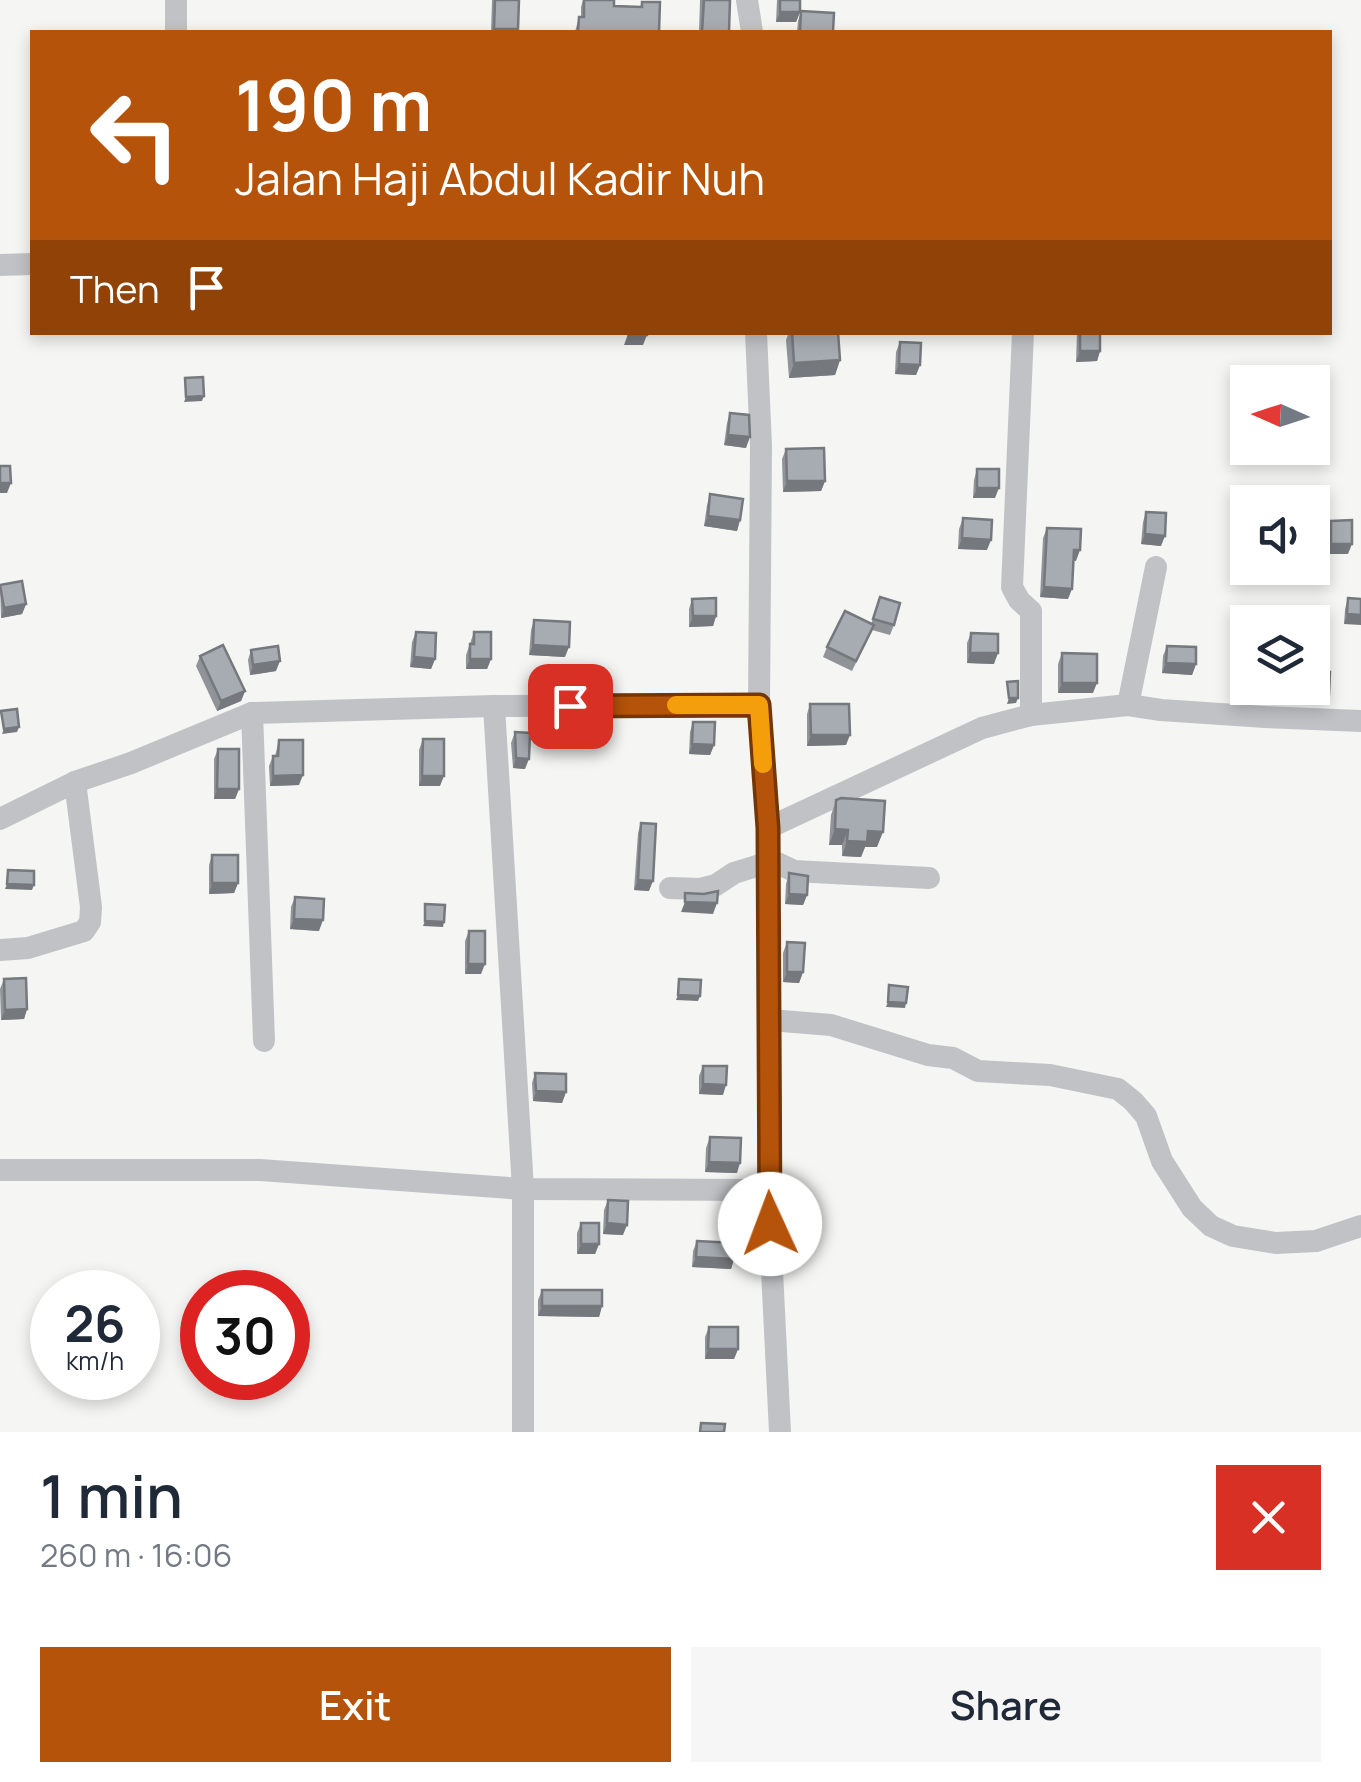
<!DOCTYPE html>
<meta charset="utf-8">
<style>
:root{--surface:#fff;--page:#f6f6f7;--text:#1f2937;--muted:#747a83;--accent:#b45309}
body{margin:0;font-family:Manrope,sans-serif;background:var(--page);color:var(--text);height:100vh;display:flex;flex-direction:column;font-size:38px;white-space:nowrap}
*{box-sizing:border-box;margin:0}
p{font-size:32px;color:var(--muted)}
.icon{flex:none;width:55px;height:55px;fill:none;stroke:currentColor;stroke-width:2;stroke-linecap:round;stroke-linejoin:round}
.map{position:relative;height:1432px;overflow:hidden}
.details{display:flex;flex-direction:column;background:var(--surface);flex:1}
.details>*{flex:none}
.hud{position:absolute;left:30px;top:30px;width:1302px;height:305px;border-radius:0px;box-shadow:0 5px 15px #0003;background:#b45309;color:#fff;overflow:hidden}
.needle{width:65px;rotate:273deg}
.fabs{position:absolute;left:1230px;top:365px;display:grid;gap:20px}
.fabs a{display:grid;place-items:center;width:100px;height:100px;border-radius:0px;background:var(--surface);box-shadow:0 5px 15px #0003;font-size:50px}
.speed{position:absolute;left:30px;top:1270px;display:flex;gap:20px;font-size:50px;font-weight:700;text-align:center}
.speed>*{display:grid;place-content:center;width:130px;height:130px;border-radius:50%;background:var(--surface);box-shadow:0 5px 15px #0003;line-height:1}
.speed small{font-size:25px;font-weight:400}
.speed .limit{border:15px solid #d22;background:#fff;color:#111}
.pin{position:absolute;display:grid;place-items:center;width:85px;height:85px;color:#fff;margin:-42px;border-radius:20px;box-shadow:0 5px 15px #0006}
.me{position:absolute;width:110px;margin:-55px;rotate:358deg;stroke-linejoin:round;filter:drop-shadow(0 0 8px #0008)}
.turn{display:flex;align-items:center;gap:35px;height:210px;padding:0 40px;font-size:45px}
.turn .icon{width:130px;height:130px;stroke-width:2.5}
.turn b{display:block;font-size:70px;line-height:85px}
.then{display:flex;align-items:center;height:95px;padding:0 40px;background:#0003;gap:20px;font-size:38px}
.round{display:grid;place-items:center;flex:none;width:105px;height:105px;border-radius:0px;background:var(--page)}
.overview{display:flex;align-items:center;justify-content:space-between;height:170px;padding:0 40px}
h1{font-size:60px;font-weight:600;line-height:75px}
.primary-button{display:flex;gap:20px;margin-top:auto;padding:20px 40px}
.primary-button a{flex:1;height:115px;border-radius:0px;background:var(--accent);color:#fff;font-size:40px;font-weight:600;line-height:115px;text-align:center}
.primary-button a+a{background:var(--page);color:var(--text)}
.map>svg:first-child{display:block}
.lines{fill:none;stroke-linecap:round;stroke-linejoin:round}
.minor{stroke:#c0c2c6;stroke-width:22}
.wall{fill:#909499}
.shaded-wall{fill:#75787d}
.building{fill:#a7acb2;stroke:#75787d;stroke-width:2.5}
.route-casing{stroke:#753606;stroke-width:25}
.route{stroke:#b45309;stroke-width:18}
.slow{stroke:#f59e0b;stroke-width:18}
</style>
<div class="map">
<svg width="1361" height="1432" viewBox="0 0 1361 1432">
<rect width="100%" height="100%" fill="#f5f6f3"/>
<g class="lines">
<g class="minor">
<path d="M 176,0 L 176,32"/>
<path d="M 747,0 L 752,32"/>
<path d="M 0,265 L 32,264"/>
<path d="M 756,332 L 761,446 L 759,705 L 768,828 L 768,1190 L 780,1432"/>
<path d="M 1023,332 L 1012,587 L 1019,600 L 1031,611 L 1031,715"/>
<path d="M 1128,705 L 1156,567"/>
<path d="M 494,706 L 523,1189 L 523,1432"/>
<path d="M 252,713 L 264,1041"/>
<path d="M 0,819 L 75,782 L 131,763 L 252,713 L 494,706 L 759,705"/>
<path d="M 768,828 L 982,728 L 1031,715 L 1128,705 L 1161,710 L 1265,717 L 1361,721"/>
<path d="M 670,888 L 700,889 L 716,885 L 734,873 L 773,861 L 794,871 L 929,878"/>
<path d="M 0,950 L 28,948 L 84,931 L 90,922 L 91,907 L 75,782"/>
<path d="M 770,1020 L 831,1025 L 928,1055 L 953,1058 L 978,1071 L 1050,1075 L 1118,1089 L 1133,1101 L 1146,1116 L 1162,1161 L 1192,1208 L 1211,1226 L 1233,1236 L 1276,1243 L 1316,1241 L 1361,1226"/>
<path d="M 0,1170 L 260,1170 L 523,1189 L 768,1190"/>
</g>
</g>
<g class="wall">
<path d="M 492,0 L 519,0 L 517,32 L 491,32 Z"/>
<path d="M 583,0 L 614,0 L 614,6 L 640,7 L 642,2 L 659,32 L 575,32 L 579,17 L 581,17 L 581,7 Z"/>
<path d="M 700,0 L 730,0 L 729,32 L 699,32 Z"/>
<path d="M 777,0 L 800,0 L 800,12 L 796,22 L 776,22 Z"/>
<path d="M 801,11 L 833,32 L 797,32 L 798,21 Z"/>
<path d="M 789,332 L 838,332 L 840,360 L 835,375 L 789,378 L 786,340 Z"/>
<path d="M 1077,332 L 1080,332 L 1100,351 L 1097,361 L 1076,362 Z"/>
<path d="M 900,342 L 920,365 L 916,375 L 895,374 L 896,352 Z"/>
<path d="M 730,413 L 746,448 L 724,445 L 727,423 Z"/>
<path d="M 786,449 L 825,481 L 821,491 L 783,492 L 782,459 Z"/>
<path d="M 977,469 L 995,498 L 973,498 L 974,480 Z"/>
<path d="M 710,494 L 740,520 L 737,531 L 704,526 L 707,505 Z"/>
<path d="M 1146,512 L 1161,546 L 1141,544 L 1143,522 Z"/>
<path d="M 963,518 L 987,550 L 958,549 L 959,529 Z"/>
<path d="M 1331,521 L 1348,554 L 1327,554 L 1327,531 Z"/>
<path d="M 1047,528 L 1076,561 L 1073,560 L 1068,599 L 1040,597 L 1043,538 Z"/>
<path d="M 0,585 L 26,604 L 22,614 L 1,618 Z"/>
<path d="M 880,597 L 894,625 L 890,635 L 872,630 L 852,671 L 823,657 L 827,647 L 871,624 Z"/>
<path d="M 1348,598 L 1361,599 L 1344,624 L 1345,609 Z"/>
<path d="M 692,599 L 716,616 L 713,626 L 689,627 L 689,609 Z"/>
<path d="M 534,620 L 565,657 L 529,655 L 531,630 Z"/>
<path d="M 416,632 L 435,659 L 431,669 L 410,667 L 412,642 Z"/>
<path d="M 474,632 L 491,659 L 487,669 L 466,669 L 466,655 Z"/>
<path d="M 971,633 L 994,664 L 967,663 L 967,643 Z"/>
<path d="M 1167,646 L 1196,664 L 1192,675 L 1162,673 L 1163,656 Z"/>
<path d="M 251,650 L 276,671 L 250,675 L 248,660 Z"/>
<path d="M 1062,653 L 1093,693 L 1058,693 L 1058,664 Z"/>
<path d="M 200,656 L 245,691 L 241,701 L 217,711 L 196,666 Z"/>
<path d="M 810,704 L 846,745 L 807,746 L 807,714 Z"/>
<path d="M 693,722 L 714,745 L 710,755 L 689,754 L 690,732 Z"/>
<path d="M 515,732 L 525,769 L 513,768 L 511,743 Z"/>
<path d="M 423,739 L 440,786 L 419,786 L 419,750 Z"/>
<path d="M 279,740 L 299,785 L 270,786 L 269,766 L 273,756 L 275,756 Z"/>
<path d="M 218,749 L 239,789 L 235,799 L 214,799 L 214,759 Z"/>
<path d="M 836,800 L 877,847 L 865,847 L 861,857 L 842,856 L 842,845 L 829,845 L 831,815 Z"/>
<path d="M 641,823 L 649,891 L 634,890 L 638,833 Z"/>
<path d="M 212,855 L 238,883 L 234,893 L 209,894 L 209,865 Z"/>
<path d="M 789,873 L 807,895 L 803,905 L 785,904 L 786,884 Z"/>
<path d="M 295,897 L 319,931 L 290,929 L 291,907 Z"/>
<path d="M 469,931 L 481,974 L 465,974 L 465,941 Z"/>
<path d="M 787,942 L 803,972 L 799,983 L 783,982 L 783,953 Z"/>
<path d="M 4,979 L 27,1009 L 24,1019 L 1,1020 L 0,989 Z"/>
<path d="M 703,1066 L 723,1095 L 699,1094 L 699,1076 Z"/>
<path d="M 535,1073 L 566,1092 L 562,1103 L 533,1101 L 532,1083 Z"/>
<path d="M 710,1137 L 737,1173 L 705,1172 L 706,1148 Z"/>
<path d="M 608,1200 L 623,1235 L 603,1234 L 604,1210 Z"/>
<path d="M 581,1223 L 599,1244 L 595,1254 L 577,1254 L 577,1233 Z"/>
<path d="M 697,1241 L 734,1259 L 731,1269 L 692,1267 L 693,1251 Z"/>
<path d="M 542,1290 L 602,1306 L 599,1317 L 538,1316 L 538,1300 Z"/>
<path d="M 709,1327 L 738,1349 L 734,1359 L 705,1359 L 705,1337 Z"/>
</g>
<g class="shaded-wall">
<path d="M 780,12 L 800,12 L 796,22 L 776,22 Z"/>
<path d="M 494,29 L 518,29 L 517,32 L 493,32 Z"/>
<path d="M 628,334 L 647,335 L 643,345 L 624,345 Z"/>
<path d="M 1080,351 L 1100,351 L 1097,361 L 1076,362 Z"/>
<path d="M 840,360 L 835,375 L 789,378 L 794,363 Z"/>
<path d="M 899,364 L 920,365 L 916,375 L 895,374 Z"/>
<path d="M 204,396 L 202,401 L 184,402 L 186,397 Z"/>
<path d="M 728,435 L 750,437 L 746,448 L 724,445 Z"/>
<path d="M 787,481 L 825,481 L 821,491 L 783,492 Z"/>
<path d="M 0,483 L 11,483 L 7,493 L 0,493 Z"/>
<path d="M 977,488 L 999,488 L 995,498 L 973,498 Z"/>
<path d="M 708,516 L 740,520 L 737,531 L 704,526 Z"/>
<path d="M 1145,534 L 1165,536 L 1161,546 L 1141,544 Z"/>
<path d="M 962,538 L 991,540 L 987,550 L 958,549 Z"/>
<path d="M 1331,544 L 1352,544 L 1348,554 L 1327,554 Z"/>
<path d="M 1074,550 L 1080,550 L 1076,561 L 1070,560 Z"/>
<path d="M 1044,587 L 1072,589 L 1068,599 L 1040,597 Z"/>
<path d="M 26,604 L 22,614 L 1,618 L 4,608 Z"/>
<path d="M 1347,614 L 1361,615 L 1361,625 L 1344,624 Z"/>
<path d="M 693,616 L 716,616 L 713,626 L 689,627 Z"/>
<path d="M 533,645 L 569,647 L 565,657 L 529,655 Z"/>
<path d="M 970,653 L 998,653 L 994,664 L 967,663 Z"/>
<path d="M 414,657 L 435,659 L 431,669 L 410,667 Z"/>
<path d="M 470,659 L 491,659 L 487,669 L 466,669 Z"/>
<path d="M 280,661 L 276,671 L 250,675 L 253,665 Z"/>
<path d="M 1166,663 L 1196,664 L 1192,675 L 1162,673 Z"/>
<path d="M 1062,683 L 1097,683 L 1093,693 L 1058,693 Z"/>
<path d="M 245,691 L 241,701 L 217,711 L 221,701 Z"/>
<path d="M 1283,692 L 1329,694 L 1325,704 L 1279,703 Z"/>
<path d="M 1009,698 L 1018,698 L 1016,703 L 1007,704 Z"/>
<path d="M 19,727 L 17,732 L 2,734 L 4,729 Z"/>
<path d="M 811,735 L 850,735 L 846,745 L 807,746 Z"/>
<path d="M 692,744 L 714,745 L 710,755 L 689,754 Z"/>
<path d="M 516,758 L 529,759 L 525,769 L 513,768 Z"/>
<path d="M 303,775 L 299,785 L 270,786 L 273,776 Z"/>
<path d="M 422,776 L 444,776 L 440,786 L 419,786 Z"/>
<path d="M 217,789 L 239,789 L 235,799 L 214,799 Z"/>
<path d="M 835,829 L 848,830 L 842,845 L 829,845 Z"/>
<path d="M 868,831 L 883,832 L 877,847 L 865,847 L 861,857 L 842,856 L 847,841 Z"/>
<path d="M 638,880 L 653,881 L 649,891 L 634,890 Z"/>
<path d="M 212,883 L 238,883 L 234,893 L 209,894 Z"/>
<path d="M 7,884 L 34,885 L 32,890 L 5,889 Z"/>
<path d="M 789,894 L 807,895 L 803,905 L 785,904 Z"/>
<path d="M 685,902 L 717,903 L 713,914 L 681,912 Z"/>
<path d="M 294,919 L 323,920 L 319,931 L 290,929 Z"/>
<path d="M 425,921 L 444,922 L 443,927 L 423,926 Z"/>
<path d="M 468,964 L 485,964 L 481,974 L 465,974 Z"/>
<path d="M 787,972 L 803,972 L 799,983 L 783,982 Z"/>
<path d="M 678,995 L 700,996 L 698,1001 L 676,1000 Z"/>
<path d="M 888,1002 L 906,1003 L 905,1008 L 886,1007 Z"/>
<path d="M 27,1009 L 24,1019 L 1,1020 L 5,1010 Z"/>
<path d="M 703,1084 L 726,1085 L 723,1095 L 699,1094 Z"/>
<path d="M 536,1091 L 566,1092 L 562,1103 L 533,1101 Z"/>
<path d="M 709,1162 L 740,1163 L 737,1173 L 705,1172 Z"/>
<path d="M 607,1223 L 627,1225 L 623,1235 L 603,1234 Z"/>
<path d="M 581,1244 L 599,1244 L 595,1254 L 577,1254 Z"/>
<path d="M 696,1257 L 734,1259 L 731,1269 L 692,1267 Z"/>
<path d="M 542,1306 L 602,1306 L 599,1317 L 538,1316 Z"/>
<path d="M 708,1349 L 738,1349 L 734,1359 L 705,1359 Z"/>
</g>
<g class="building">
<path d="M 495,0 L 519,0 L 518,29 L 494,29 Z"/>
<path d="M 584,0 L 614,0 L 614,6 L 642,7 L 642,2 L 660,2 L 659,32 L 578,32 L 579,17 L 584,17 Z"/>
<path d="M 704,0 L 730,0 L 729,32 L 702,32 Z"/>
<rect x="780" y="0" width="20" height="12"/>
<path d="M 801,11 L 834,13 L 833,32 L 800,32 Z"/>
<path d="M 628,332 L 647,332 L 647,335 L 628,334 Z"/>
<path d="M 792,332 L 838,332 L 840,360 L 794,363 Z"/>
<rect x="1080" y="332" width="20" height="19"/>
<path d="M 900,342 L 921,343 L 920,365 L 899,364 Z"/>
<path d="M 203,377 L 204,396 L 186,397 L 185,378 Z"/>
<path d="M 730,413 L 749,415 L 750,437 L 728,435 Z"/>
<path d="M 824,448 L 825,481 L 787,481 L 786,449 Z"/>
<path d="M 0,466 L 10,466 L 11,483 L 0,483 Z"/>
<rect x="977" y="469" width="22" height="19"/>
<path d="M 710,494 L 743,499 L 740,520 L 708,516 Z"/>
<path d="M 1146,512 L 1166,513 L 1165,536 L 1145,534 Z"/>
<path d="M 963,518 L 992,520 L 991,540 L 962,538 Z"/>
<path d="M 1352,520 L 1352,544 L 1331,544 L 1331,521 Z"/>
<path d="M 1047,528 L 1081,529 L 1080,550 L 1074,550 L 1072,589 L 1044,587 Z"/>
<path d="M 22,581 L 26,604 L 4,608 L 0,585 Z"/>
<path d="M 880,597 L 900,603 L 894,625 L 873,619 Z"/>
<path d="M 716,598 L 716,616 L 693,616 L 692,599 Z"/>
<path d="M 1348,598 L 1361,599 L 1361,615 L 1347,614 Z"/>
<path d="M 845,611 L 874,625 L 856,661 L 827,647 Z"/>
<path d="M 534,620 L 570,622 L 569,647 L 533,645 Z"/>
<path d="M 416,632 L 436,633 L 435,659 L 414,657 Z"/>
<path d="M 474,632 L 491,632 L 491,659 L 470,659 L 470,644 L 474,644 Z"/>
<path d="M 971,633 L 998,634 L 998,653 L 970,653 Z"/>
<path d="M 223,645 L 245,691 L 221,701 L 200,656 Z"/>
<path d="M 278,646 L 280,661 L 253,665 L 251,650 Z"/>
<path d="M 1167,646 L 1196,647 L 1196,664 L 1166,663 Z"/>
<path d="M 1062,653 L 1097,654 L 1097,683 L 1062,683 Z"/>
<path d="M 1312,671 L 1330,672 L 1329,694 L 1283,692 L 1283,688 L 1312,688 Z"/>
<path d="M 1018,681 L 1018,698 L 1009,698 L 1007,682 Z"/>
<path d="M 810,704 L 849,704 L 850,735 L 811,735 Z"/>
<path d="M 17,709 L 19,727 L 4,729 L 1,711 Z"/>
<path d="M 693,722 L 715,722 L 714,745 L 692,744 Z"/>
<path d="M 515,732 L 530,733 L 529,759 L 516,758 Z"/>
<path d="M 423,739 L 444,739 L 444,776 L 422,776 Z"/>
<path d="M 279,740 L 303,740 L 303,775 L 273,776 L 273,756 L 278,756 Z"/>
<path d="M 218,749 L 239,749 L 239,789 L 217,789 Z"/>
<path d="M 841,798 L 885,801 L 883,832 L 868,831 L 867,842 L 847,841 L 848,830 L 835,829 L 836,800 Z"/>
<path d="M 641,823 L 656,824 L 653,881 L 638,880 Z"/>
<rect x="212" y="855" width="26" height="28"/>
<path d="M 8,870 L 34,871 L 34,885 L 7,884 Z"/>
<path d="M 789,873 L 808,876 L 807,895 L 789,894 Z"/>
<path d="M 718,891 L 717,903 L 685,902 L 685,893 L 704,894 Z"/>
<path d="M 295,897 L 324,899 L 323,920 L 294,919 Z"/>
<path d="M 425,904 L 445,905 L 444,922 L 425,921 Z"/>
<path d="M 469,931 L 485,931 L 485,964 L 468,964 Z"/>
<path d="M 787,942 L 805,943 L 803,972 L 787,972 Z"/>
<path d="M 26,978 L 27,1009 L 5,1010 L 4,979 Z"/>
<path d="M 679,979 L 701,980 L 700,996 L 678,995 Z"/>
<path d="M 889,985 L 908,987 L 906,1003 L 888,1002 Z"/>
<path d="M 703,1066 L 727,1066 L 726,1085 L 703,1084 Z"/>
<path d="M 535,1073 L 566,1074 L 566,1092 L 536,1091 Z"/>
<path d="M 710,1137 L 741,1138 L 740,1163 L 709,1162 Z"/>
<path d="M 608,1200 L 628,1201 L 627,1225 L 607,1223 Z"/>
<rect x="581" y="1223" width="18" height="21"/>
<path d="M 697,1241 L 735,1243 L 734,1259 L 696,1257 Z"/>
<rect x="542" y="1290" width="60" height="16"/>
<path d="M 709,1327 L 738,1327 L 738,1349 L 708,1349 Z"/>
<path d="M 701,1423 L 725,1424 L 724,1432 L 700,1432 Z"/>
</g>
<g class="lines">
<defs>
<path id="route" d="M 570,706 L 759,705 L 768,828 L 770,1224"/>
</defs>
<use href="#route" class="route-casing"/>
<use href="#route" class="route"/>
<path class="slow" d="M 676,705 L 759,705 L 763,764"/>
</g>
</svg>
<div class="fabs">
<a><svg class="needle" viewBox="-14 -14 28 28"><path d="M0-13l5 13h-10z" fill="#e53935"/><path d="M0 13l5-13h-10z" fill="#747a83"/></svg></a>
<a><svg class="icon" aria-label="sound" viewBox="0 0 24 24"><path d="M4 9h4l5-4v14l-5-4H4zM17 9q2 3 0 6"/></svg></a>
<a><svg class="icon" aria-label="layers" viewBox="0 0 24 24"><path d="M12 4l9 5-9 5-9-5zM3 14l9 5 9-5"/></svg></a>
</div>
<div class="speed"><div>26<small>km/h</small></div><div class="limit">30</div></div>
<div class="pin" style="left:570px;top:706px;background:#d93025"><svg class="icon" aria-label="arrive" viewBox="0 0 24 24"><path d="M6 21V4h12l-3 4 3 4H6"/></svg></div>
<svg class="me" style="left:770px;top:1224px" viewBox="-20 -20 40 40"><circle r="19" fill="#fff"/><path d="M0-13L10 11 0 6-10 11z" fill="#b45309"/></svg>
<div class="hud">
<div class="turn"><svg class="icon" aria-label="left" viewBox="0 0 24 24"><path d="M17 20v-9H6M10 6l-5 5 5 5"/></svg><div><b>190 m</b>Jalan Haji Abdul Kadir Nuh</div></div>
<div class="then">Then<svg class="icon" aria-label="arrive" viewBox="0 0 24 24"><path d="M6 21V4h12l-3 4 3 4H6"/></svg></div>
</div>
</div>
<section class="details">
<div class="overview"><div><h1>1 min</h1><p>260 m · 16:06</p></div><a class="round" style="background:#d93025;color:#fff"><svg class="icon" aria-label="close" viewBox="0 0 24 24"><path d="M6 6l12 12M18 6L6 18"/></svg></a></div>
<div class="primary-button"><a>Exit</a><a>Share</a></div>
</section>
